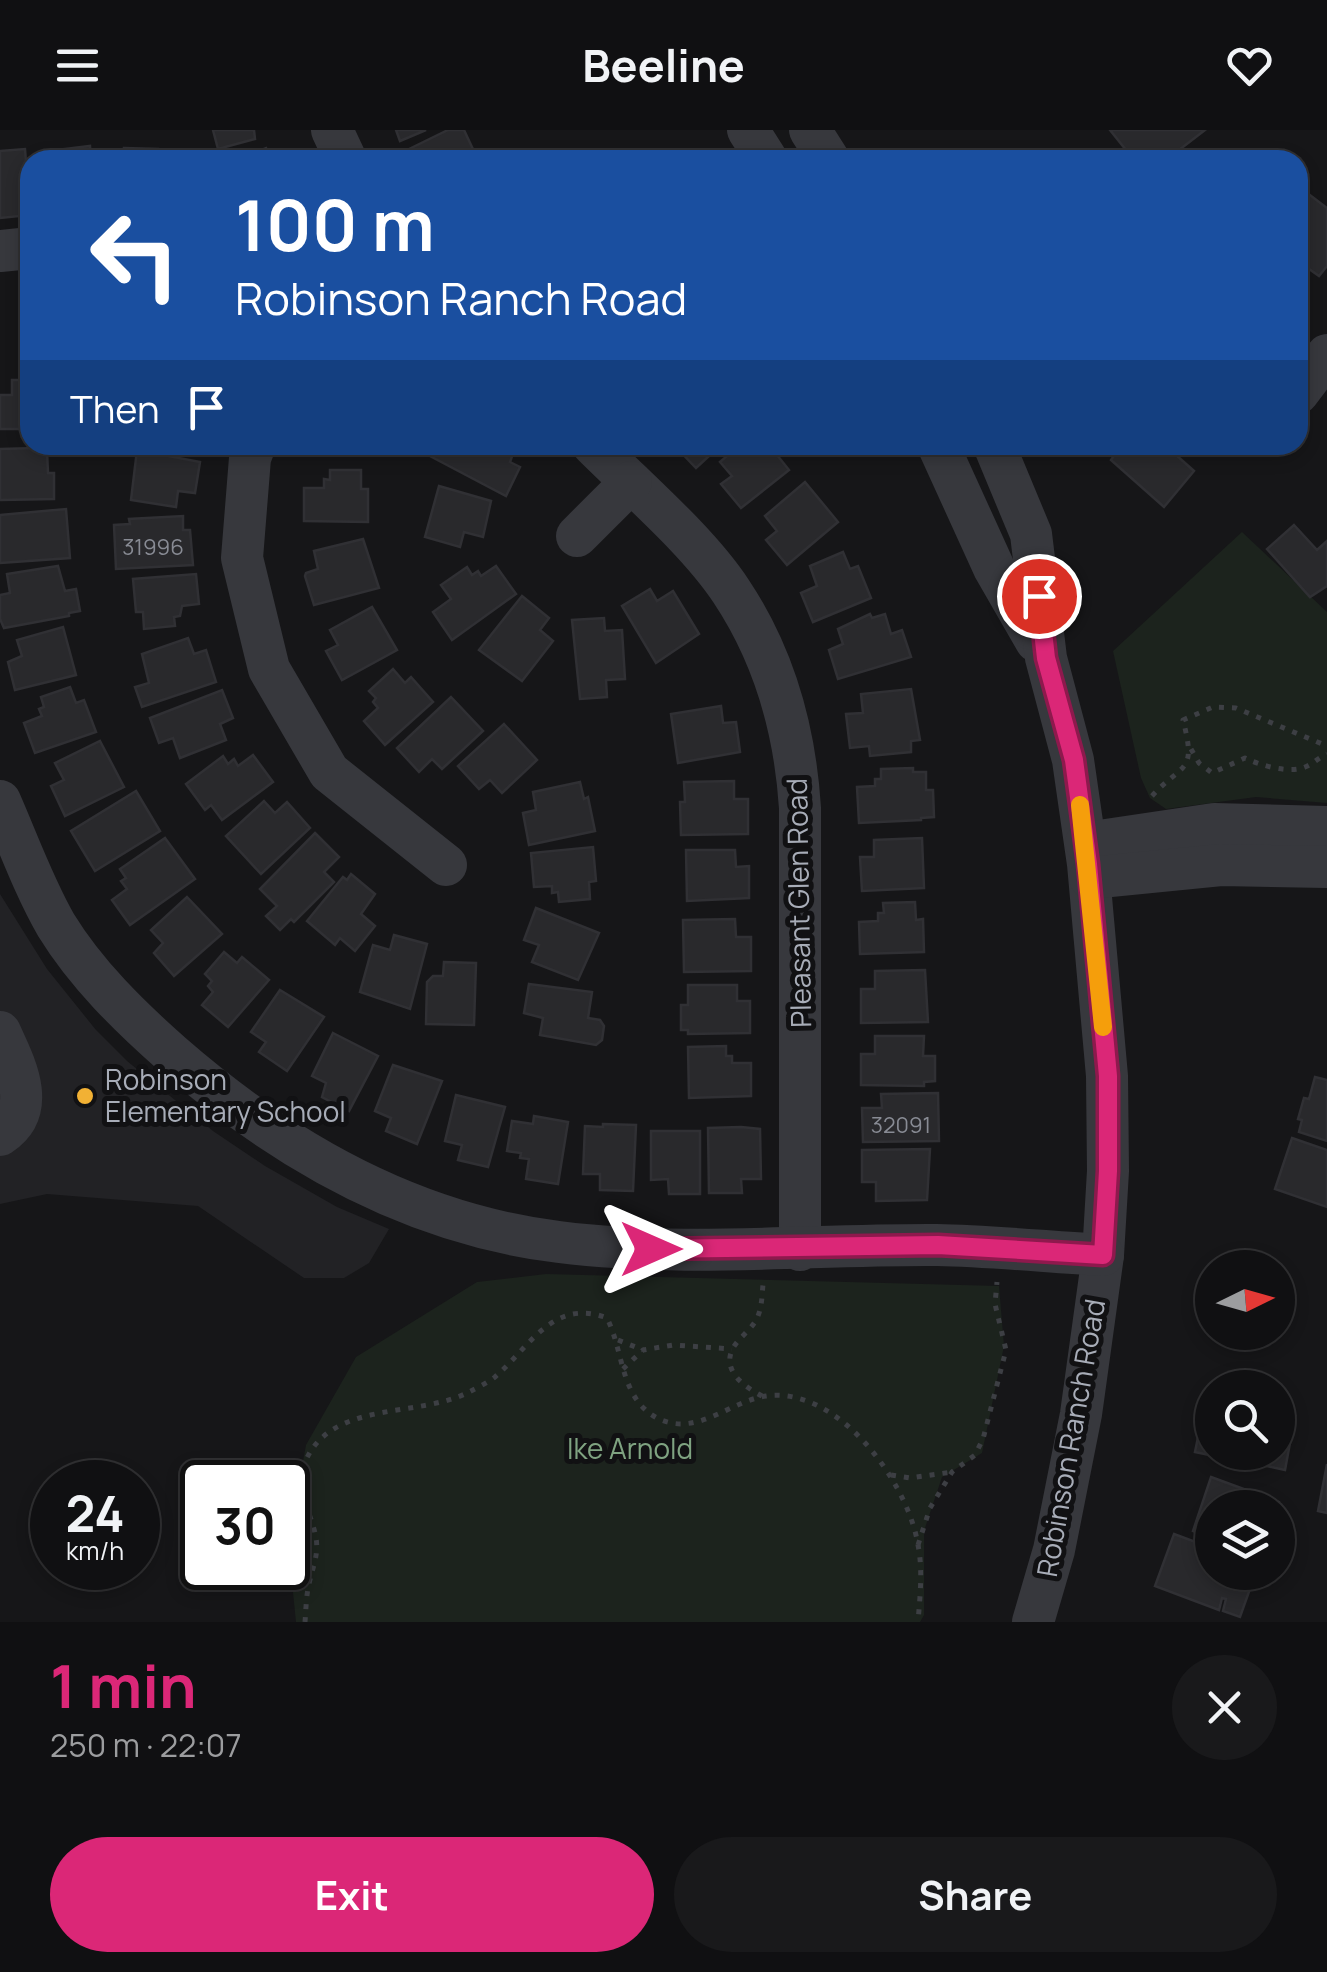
<!DOCTYPE html>
<meta charset="utf-8">
<style>
:root{--surface:#101012;--page:#19191b;--text:#f1f3f6;--muted:#9c9d9f;--line:#303032;--accent:#db2777}
body{margin:0;font-family:Manrope,sans-serif;background:var(--page);color:var(--text);height:100vh;display:flex;flex-direction:column;font-size:38px;white-space:nowrap}
*{box-sizing:border-box;margin:0}
p{font-size:32px;color:var(--muted)}
.icon{flex:none;width:55px;height:55px;fill:none;stroke:currentColor;stroke-width:2;stroke-linecap:round;stroke-linejoin:round}
.map{position:relative;height:1492px;overflow:hidden}
.side{display:flex;flex-direction:column;background:var(--surface);flex:1}
.side>*{flex:none}
.top-card{position:absolute;left:20px;top:20px;width:1288px;height:305px;border-radius:30px;box-shadow:0 5px 15px #0003,0 0 0 2px var(--line);background:#1a4fa0;color:#fff;overflow:hidden}
.needle{width:65px;rotate:85deg}
.fabs{position:absolute;left:1195px;top:1120px;display:grid;gap:20px}
.fabs a{display:grid;place-items:center;width:100px;height:100px;border-radius:50%;background:var(--surface);box-shadow:0 5px 15px #0003,0 0 0 2px var(--line);font-size:50px}
.speed{position:absolute;left:30px;top:1330px;display:flex;gap:20px;font-size:50px;font-weight:700;text-align:center}
.speed>*{display:grid;place-content:center;width:130px;height:130px;border-radius:50%;background:var(--surface);box-shadow:0 5px 15px #0003,0 0 0 2px var(--line);line-height:1}
.speed small{font-size:25px;font-weight:400}
.speed .limit{border:5px solid #111;border-radius:15px;background:#fff;color:#111}
.pin{position:absolute;display:grid;place-items:center;width:85px;height:85px;color:#fff;margin:-42px;border:5px solid #fff;border-radius:50%;box-shadow:0 2px 10px #0007}
.me{position:absolute;width:110px;margin:-55px;rotate:90deg;stroke-linejoin:round;filter:drop-shadow(0 0 8px #0008)}
.turn{display:flex;align-items:center;gap:35px;height:210px;padding:0 50px;font-size:45px}
.turn .icon{width:130px;height:130px;stroke-width:2.5}
.turn b{display:block;font-size:70px;line-height:85px}
.then{display:flex;align-items:center;height:95px;padding:0 50px;background:#0003;gap:20px;font-size:38px}
.round{display:grid;place-items:center;flex:none;width:105px;height:105px;border-radius:52px;background:var(--page)}
.headline{display:flex;align-items:center;justify-content:space-between;height:170px;padding:0 50px}
h1{font-size:60px;font-weight:700;line-height:75px;color:var(--accent)}
.button{display:flex;gap:20px;margin-top:auto;padding:20px 50px}
.button a{flex:1;height:115px;border-radius:60px;background:var(--accent);color:#fff;font-size:40px;font-weight:700;line-height:115px;text-align:center}
.button a+a{background:var(--page);color:var(--text)}
header{display:flex;justify-content:space-between;align-items:center;height:130px;padding:0 50px;background:var(--surface);font-size:45px;font-weight:700}
.map>svg:first-child{display:block}
.built{fill:#222225}
.green{fill:#1c231d}
.building{fill:#29292c;stroke:#303034;stroke-width:2.5}
.lines{fill:none;stroke-linecap:round;stroke-linejoin:round}
.path{stroke:#3d3f44;stroke-width:5;stroke-dasharray:5 8;stroke-linecap:butt}
.minor{stroke:#37383d;stroke-width:42}
.route-casing{stroke:#8e194d;stroke-width:25}
.route{stroke:#db2777;stroke-width:18}
.slow{stroke:#f59e0b;stroke-width:18}
.poi-dot{fill:#f2b134;stroke:#111113;stroke-width:4}
.labels{text-anchor:middle;stroke-width:10;stroke-linejoin:round;paint-order:stroke}
.number-label{font-size:22px;fill:#888b94}
.street-label{font-size:28px;fill:#a8adb8;stroke:#111113}
.poi-label{font-size:28px;fill:#a8adb8;stroke:#111113;text-anchor:start}
.park-label{font-size:28px;fill:#7fa381;stroke:#111113}
</style>
<header><svg class="icon" aria-label="menu" viewBox="0 0 24 24"><path d="M4 6h16M4 12h16M4 18h16"/></svg>Beeline<svg class="icon" aria-label="heart" viewBox="0 0 24 24"><path d="M12 20l-8-8c-3-5 5-10 8-4 3-6 11-1 8 4z"/></svg></header>
<div class="map">
<svg width="1327" height="1492" viewBox="0 0 1327 1492">
<rect width="100%" height="100%" fill="#161618"/>
<path class="built" d="M 0,764 L 47,839 L 96,900 L 127,931 L 213,1001 L 265,1036 L 337,1077 L 389,1099 L 369,1133 L 344,1148 L 304,1148 L 198,1076 L 47,1064 L 0,1074 Z"/>
<g class="green">
<path d="M 1242,402 L 1327,482 L 1327,673 L 1256,667 L 1166,679 L 1150,668 L 1141,648 L 1113,521 Z"/>
<path d="M 546,1144 L 999,1156 L 1004,1216 L 982,1323 L 942,1347 L 924,1401 L 924,1485 L 920,1492 L 296,1492 L 288,1413 L 306,1315 L 356,1227 L 477,1152 Z"/>
</g>
<g class="building">
<path d="M 213,0 L 254,0 L 255,9 L 218,19 Z"/>
<path d="M 396,0 L 426,0 L 400,11 Z"/>
<path d="M 448,0 L 464,0 L 478,30 L 409,30 L 405,21 Z"/>
<path d="M 1110,0 L 1205,0 L 1166,30 L 1134,30 Z"/>
<path d="M 90,16 L 91,30 L 41,30 L 40,22 Z"/>
<path d="M 124,18 L 158,19 L 158,30 L 105,30 L 106,24 L 124,25 Z"/>
<path d="M 266,18 L 272,30 L 238,30 Z"/>
<path d="M 25,19 L 30,85 L 0,88 L 0,21 Z"/>
<path d="M 1298,56 L 1327,78 L 1327,136 L 1319,146 L 1298,131 Z"/>
<path d="M 12,250 L 30,250 L 30,299 L 0,299 L 0,265 L 12,265 Z"/>
<path d="M 342,315 L 387,315 L 385,324 Z"/>
<path d="M 436,315 L 516,315 L 510,332 L 520,337 L 506,366 L 430,326 Z"/>
<path d="M 674,315 L 721,315 L 696,338 Z"/>
<path d="M 740,315 L 769,315 L 789,340 L 741,378 L 721,354 L 732,346 L 720,332 Z"/>
<path d="M 1121,315 L 1179,315 L 1183,318 L 1176,325 L 1194,341 L 1164,377 L 1111,330 Z"/>
<path d="M 36,318 L 47,320 L 48,343 L 54,343 L 54,369 L 0,370 L 0,319 Z"/>
<path d="M 137,320 L 200,332 L 195,363 L 178,361 L 176,377 L 131,370 Z"/>
<path d="M 330,340 L 361,340 L 361,359 L 368,359 L 368,392 L 304,391 L 304,358 L 324,358 L 324,349 L 330,350 Z"/>
<path d="M 805,352 L 838,392 L 787,435 L 766,410 L 777,401 L 765,386 Z"/>
<path d="M 439,356 L 491,371 L 483,407 L 464,402 L 460,417 L 425,407 Z"/>
<path d="M 66,379 L 70,428 L 0,433 L 0,385 Z"/>
<path d="M 183,386 L 183,400 L 190,400 L 193,435 L 116,439 L 114,395 L 130,394 L 129,389 Z"/>
<path d="M 1294,395 L 1317,420 L 1327,411 L 1327,456 L 1310,467 L 1267,419 Z"/>
<path d="M 363,409 L 379,458 L 314,475 L 305,446 L 306,443 L 318,439 L 314,421 Z"/>
<path d="M 843,422 L 850,439 L 858,436 L 871,468 L 813,492 L 801,463 L 817,456 L 810,436 Z"/>
<path d="M 58,436 L 65,461 L 76,459 L 80,481 L 69,483 L 69,486 L 4,498 L 0,489 L 0,465 L 10,463 L 7,444 Z"/>
<path d="M 496,436 L 516,464 L 452,510 L 433,482 L 451,469 L 441,455 L 467,437 L 472,445 L 478,441 L 481,446 Z"/>
<path d="M 196,444 L 199,474 L 182,476 L 180,486 L 174,487 L 175,496 L 144,499 L 143,482 L 136,482 L 133,449 Z"/>
<path d="M 650,459 L 657,471 L 673,461 L 699,504 L 656,533 L 622,476 Z"/>
<path d="M 522,466 L 549,488 L 540,500 L 553,511 L 522,551 L 479,520 Z"/>
<path d="M 372,477 L 397,520 L 342,550 L 326,521 L 338,515 L 330,500 Z"/>
<path d="M 870,484 L 872,488 L 885,484 L 891,504 L 902,500 L 911,527 L 838,549 L 829,520 L 843,514 L 838,499 Z"/>
<path d="M 604,488 L 605,501 L 622,500 L 625,549 L 606,550 L 607,567 L 580,569 L 572,490 Z"/>
<path d="M 63,497 L 76,545 L 15,560 L 8,532 L 22,526 L 17,510 Z"/>
<path d="M 188,508 L 194,524 L 206,520 L 216,552 L 142,577 L 135,557 L 149,553 L 142,524 Z"/>
<path d="M 393,539 L 405,553 L 411,547 L 433,572 L 385,615 L 364,591 L 378,578 L 373,572 L 376,568 L 369,561 Z"/>
<path d="M 70,557 L 76,573 L 84,570 L 96,602 L 35,623 L 24,593 L 42,586 L 39,579 L 44,577 L 41,567 Z"/>
<path d="M 911,559 L 920,610 L 911,611 L 911,622 L 870,626 L 869,616 L 850,618 L 846,584 L 863,583 L 861,564 Z"/>
<path d="M 222,560 L 233,588 L 220,594 L 226,610 L 180,628 L 173,608 L 159,613 L 150,588 Z"/>
<path d="M 451,567 L 483,601 L 442,639 L 432,629 L 419,642 L 397,618 Z"/>
<path d="M 721,576 L 723,593 L 736,592 L 740,622 L 678,633 L 671,584 Z"/>
<path d="M 504,594 L 537,630 L 502,663 L 490,650 L 479,659 L 458,636 Z"/>
<path d="M 100,611 L 124,657 L 65,686 L 51,656 L 64,650 L 55,633 Z"/>
<path d="M 253,625 L 273,652 L 222,690 L 211,675 L 205,680 L 186,654 L 223,626 L 228,634 L 234,629 L 238,636 Z"/>
<path d="M 913,638 L 913,642 L 926,642 L 926,660 L 933,660 L 934,687 L 921,688 L 921,690 L 859,693 L 857,657 L 875,656 L 875,649 L 881,649 L 881,639 Z"/>
<path d="M 734,651 L 734,669 L 748,669 L 748,704 L 681,705 L 680,672 L 685,672 L 684,652 Z"/>
<path d="M 580,652 L 584,669 L 588,667 L 595,701 L 529,715 L 523,683 L 536,680 L 533,662 Z"/>
<path d="M 136,661 L 160,701 L 95,741 L 71,701 Z"/>
<path d="M 264,671 L 275,683 L 287,672 L 310,698 L 261,744 L 226,706 Z"/>
<path d="M 315,703 L 339,727 L 324,742 L 334,752 L 294,792 L 291,789 L 280,800 L 266,786 L 277,776 L 260,759 Z"/>
<path d="M 165,708 L 195,749 L 130,795 L 112,770 L 127,759 L 121,751 L 126,748 L 120,739 Z"/>
<path d="M 922,708 L 924,758 L 862,761 L 860,727 L 874,727 L 874,710 Z"/>
<path d="M 593,717 L 596,751 L 589,752 L 590,769 L 559,772 L 558,762 L 552,763 L 552,756 L 534,757 L 531,723 Z"/>
<path d="M 686,720 L 735,720 L 736,737 L 749,736 L 749,768 L 687,771 Z"/>
<path d="M 351,744 L 375,764 L 361,784 L 375,796 L 355,821 L 340,808 L 335,815 L 307,791 L 343,747 L 347,750 Z"/>
<path d="M 187,767 L 222,804 L 174,846 L 154,823 L 163,813 L 151,800 Z"/>
<path d="M 915,772 L 916,790 L 923,789 L 924,822 L 860,824 L 859,792 L 878,791 L 878,783 L 884,783 L 883,773 Z"/>
<path d="M 536,778 L 599,803 L 578,850 L 532,832 L 539,815 L 524,810 Z"/>
<path d="M 735,789 L 736,807 L 751,807 L 751,841 L 684,842 L 683,790 Z"/>
<path d="M 394,805 L 427,814 L 410,879 L 360,862 L 373,815 L 390,820 Z"/>
<path d="M 224,822 L 237,833 L 242,827 L 269,850 L 228,897 L 202,875 L 213,862 L 208,856 L 212,851 L 205,844 Z"/>
<path d="M 444,832 L 476,833 L 474,895 L 426,894 L 427,852 L 433,846 L 443,846 Z"/>
<path d="M 925,840 L 928,892 L 861,893 L 861,859 L 875,859 L 875,841 Z"/>
<path d="M 529,854 L 592,862 L 588,888 L 600,890 L 604,896 L 602,910 L 596,915 L 540,905 L 543,888 L 524,883 Z"/>
<path d="M 688,855 L 737,855 L 737,871 L 750,871 L 750,903 L 688,904 L 688,900 L 681,900 L 681,875 L 688,875 Z"/>
<path d="M 280,860 L 324,887 L 287,941 L 259,922 L 266,912 L 251,902 Z"/>
<path d="M 333,903 L 378,926 L 349,981 L 322,967 L 326,953 L 312,946 Z"/>
<path d="M 875,906 L 924,906 L 923,926 L 935,926 L 935,951 L 924,952 L 924,956 L 861,955 L 861,924 L 875,924 Z"/>
<path d="M 726,916 L 726,926 L 732,926 L 732,933 L 751,933 L 751,966 L 689,968 L 688,917 Z"/>
<path d="M 393,935 L 442,951 L 417,1014 L 386,1001 L 391,988 L 375,981 Z"/>
<path d="M 1315,947 L 1327,950 L 1327,1011 L 1299,1002 L 1302,990 L 1298,989 L 1304,968 L 1309,969 Z"/>
<path d="M 938,963 L 939,1011 L 863,1012 L 862,978 L 882,978 L 881,964 Z"/>
<path d="M 456,965 L 505,977 L 488,1037 L 458,1030 L 462,1015 L 445,1011 Z"/>
<path d="M 534,986 L 568,992 L 558,1054 L 526,1049 L 529,1029 L 520,1028 L 521,1023 L 507,1021 L 512,991 L 533,994 Z"/>
<path d="M 603,994 L 636,995 L 633,1061 L 600,1060 L 600,1044 L 583,1044 L 585,996 L 603,997 Z"/>
<path d="M 741,997 L 760,999 L 761,1049 L 741,1049 L 742,1063 L 709,1063 L 708,998 Z"/>
<path d="M 651,1001 L 700,1001 L 700,1064 L 669,1064 L 668,1049 L 651,1050 Z"/>
<path d="M 1292,1008 L 1327,1020 L 1327,1077 L 1275,1059 Z"/>
<path d="M 930,1019 L 927,1070 L 876,1071 L 876,1052 L 862,1052 L 862,1020 Z"/>
<path d="M 1206,1268 L 1212,1269 L 1212,1322 L 1278,1322 L 1278,1283 L 1295,1286 L 1285,1340 L 1267,1336 L 1269,1323 L 1265,1323 L 1262,1336 L 1195,1322 Z"/>
<path d="M 1327,1334 L 1327,1383 L 1318,1381 Z"/>
<path d="M 1211,1347 L 1279,1372 L 1278,1378 L 1212,1378 L 1212,1408 L 1193,1401 Z"/>
<path d="M 1174,1404 L 1212,1418 L 1212,1442 L 1256,1442 L 1240,1487 L 1223,1481 L 1226,1469 L 1222,1468 L 1219,1480 L 1155,1456 Z"/>
</g>
<g class="lines">
<g class="path">
<path d="M 1191,619 L 1199,633 L 1212,643 L 1245,628 C 1259,635 1289,644 1305,637 C 1313,634 1318,628 1327,624"/>
<path d="M 1152,666 C 1183,632 1197,644 1183,590 L 1213,577 L 1236,578 L 1327,616"/>
<path d="M 618,1210 L 643,1220"/>
<path d="M 623,1239 L 643,1220 L 673,1215 L 732,1219"/>
<path d="M 762,1266 C 745,1257 721,1241 733,1218 C 740,1206 753,1199 758,1186 C 762,1176 762,1165 763,1154"/>
<path d="M 891,1345 L 910,1348 L 952,1342"/>
<path d="M 918,1415 L 930,1378 L 952,1342 L 975,1325 L 983,1309 L 1006,1220 L 995,1174 L 997,1152"/>
<path d="M 305,1492 C 306,1480 306,1466 309,1454 C 313,1435 320,1423 315,1403 C 309,1377 293,1357 306,1330 C 333,1270 419,1288 469,1262 C 477,1258 487,1253 495,1247 C 528,1219 553,1167 607,1188 C 624,1222 620,1268 657,1288 C 696,1308 730,1271 766,1266 C 838,1256 908,1352 918,1415 C 923,1440 920,1467 918,1492"/>
</g>
<g class="minor">
<path d="M 332,0 L 346,30"/>
<path d="M 748,0 L 767,30"/>
<path d="M 810,0 L 829,30"/>
<path d="M 0,121 L 30,118"/>
<path d="M 1298,263 L 1327,225"/>
<path d="M 255,315 L 250,328 L 242,428 L 269,539 L 329,642 L 446,735"/>
<path d="M 593,315 C 636,358 698,411 731,461 C 775,527 795,600 800,678 L 800,1120"/>
<path d="M 938,315 L 994,438 L 1036,511"/>
<path d="M 994,315 L 1031,404 L 1046,528 L 1073,630 L 1088,734 L 1107,946 L 1108,1041 L 1103,1125 L 1081,1284 L 1054,1420 L 1033,1492"/>
<path d="M 577,406 L 631,352"/>
<path d="M 0,671 C 18,712 34,757 56,795 C 86,844 129,886 172,924 C 282,1020 412,1094 559,1112 C 685,1128 811,1114 937,1115 C 992,1116 1048,1122 1103,1125"/>
<path d="M 1086,713 L 1214,694 L 1327,697"/>
<path d="M 1090,748 L 1221,735 L 1327,737"/>
<path d="M 0,902 C 15,935 39,979 0,1005"/>
</g>
</g>
<g class="lines">
<defs>
<path id="route" d="M 651,1119 L 938,1115 L 1103,1125 L 1108,1041 L 1108,946 L 1088,734 L 1074,630 L 1046,528 L 1039,466"/>
</defs>
<use href="#route" class="route-casing"/>
<use href="#route" class="route"/>
<path class="slow" d="M 1080,675 L 1103,897"/>
</g>
<circle class="poi-dot" cx="85" cy="966" r="10"/>
<g class="labels">
<g class="number-label">
<text x="153" y="425">31996</text>
<text x="901" y="1003">32091</text>
</g>
<g class="street-label">
<text transform="translate(799 773) rotate(-91)" y="10">Pleasant Glen Road</text>
<text transform="translate(1071 1308) rotate(-80)" y="10">Robinson Ranch Road</text>
</g>
<g class="poi-label">
<text x="105" y="960">Robinson<tspan x="105" dy="32">Elementary School</tspan></text>
</g>
<g class="park-label">
<text x="630" y="1329">Ike Arnold</text>
</g>
</g>
</svg>
<div class="fabs">
<a><svg class="needle" viewBox="-14 -14 28 28"><path d="M0-13l5 13h-10z" fill="#e53935"/><path d="M0 13l5-13h-10z" fill="#9c9d9f"/></svg></a>
<a><svg class="icon" aria-label="search" viewBox="0 0 24 24"><circle cx="10" cy="10" r="6"/><path d="M15 15l6 6"/></svg></a>
<a><svg class="icon" aria-label="layers" viewBox="0 0 24 24"><path d="M12 4l9 5-9 5-9-5zM3 14l9 5 9-5"/></svg></a>
</div>
<div class="speed"><div>24<small>km/h</small></div><div class="limit">30</div></div>
<div class="pin" style="left:1039px;top:466px;background:#d93025"><svg class="icon" aria-label="arrive" viewBox="0 0 24 24"><path d="M6 21V4h12l-3 4 3 4H6"/></svg></div>
<svg class="me" style="left:651px;top:1119px" viewBox="-20 -20 40 40"><path d="M0-17L14 15 0 8-14 15z" fill="#db2777" stroke="#fff" stroke-width="4"/></svg>
<div class="top-card">
<div class="turn"><svg class="icon" aria-label="left" viewBox="0 0 24 24"><path d="M17 20v-9H6M10 6l-5 5 5 5"/></svg><div><b>100 m</b>Robinson Ranch Road</div></div>
<div class="then">Then<svg class="icon" aria-label="arrive" viewBox="0 0 24 24"><path d="M6 21V4h12l-3 4 3 4H6"/></svg></div>
</div>
</div>
<section class="side">
<div class="headline"><div><h1>1 min</h1><p>250 m · 22:07</p></div><a class="round"><svg class="icon" aria-label="close" viewBox="0 0 24 24"><path d="M6 6l12 12M18 6L6 18"/></svg></a></div>
<div class="button"><a>Exit</a><a>Share</a></div>
</section>
